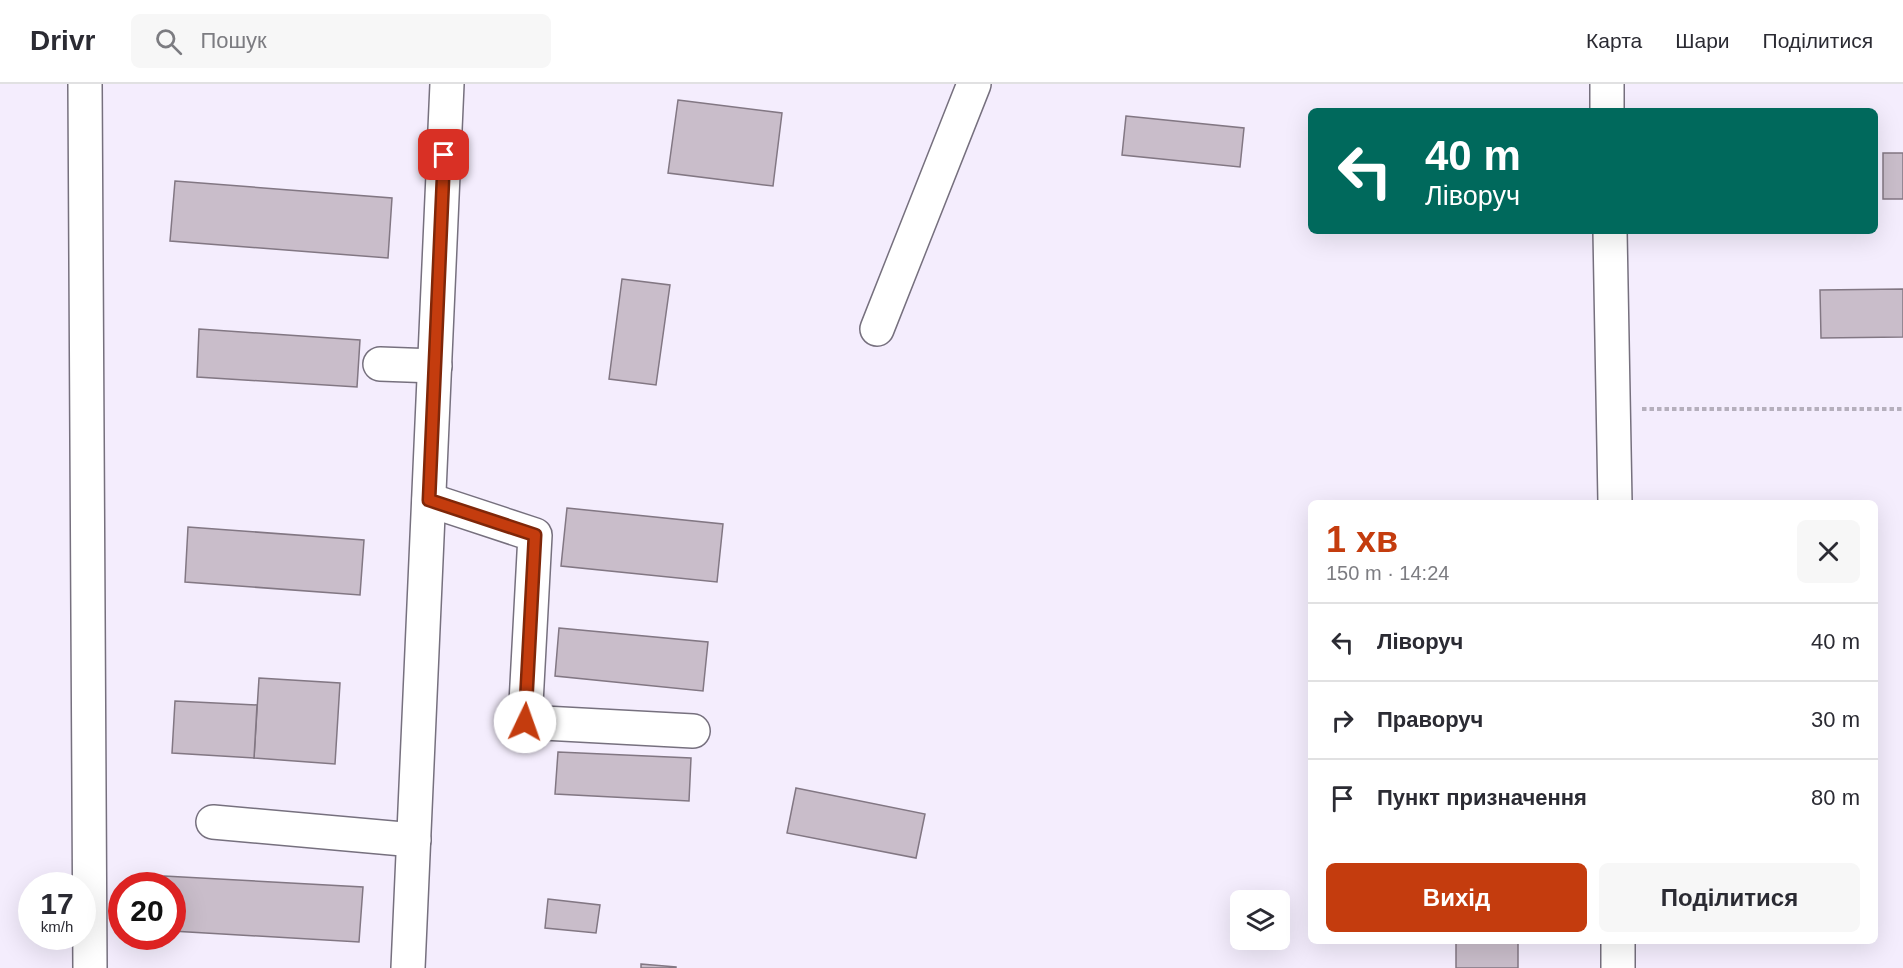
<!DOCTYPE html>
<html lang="uk">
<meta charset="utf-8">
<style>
:root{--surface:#fff;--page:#f7f7f7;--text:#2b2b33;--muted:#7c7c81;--line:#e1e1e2;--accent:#c43c0e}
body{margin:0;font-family:Arial,sans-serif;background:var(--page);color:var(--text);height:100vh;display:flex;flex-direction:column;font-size:22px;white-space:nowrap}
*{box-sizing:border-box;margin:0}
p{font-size:20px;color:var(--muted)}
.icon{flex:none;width:33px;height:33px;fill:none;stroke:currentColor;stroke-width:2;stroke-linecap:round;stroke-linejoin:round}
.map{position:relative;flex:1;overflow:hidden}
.details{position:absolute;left:1308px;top:416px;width:570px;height:444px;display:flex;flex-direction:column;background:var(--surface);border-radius:9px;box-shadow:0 6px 24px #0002}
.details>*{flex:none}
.top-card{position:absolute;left:1308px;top:24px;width:570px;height:126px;border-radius:9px;box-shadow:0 6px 24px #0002;background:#00695c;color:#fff;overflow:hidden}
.fabs{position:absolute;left:1230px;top:806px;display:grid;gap:12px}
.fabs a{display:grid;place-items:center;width:60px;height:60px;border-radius:9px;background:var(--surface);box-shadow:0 6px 24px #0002;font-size:30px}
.speed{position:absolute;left:18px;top:788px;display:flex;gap:12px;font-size:30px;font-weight:700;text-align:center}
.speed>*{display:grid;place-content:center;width:78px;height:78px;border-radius:50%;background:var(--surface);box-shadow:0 6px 24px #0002;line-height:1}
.speed small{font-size:15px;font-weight:400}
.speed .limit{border:9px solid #d22;background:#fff;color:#111}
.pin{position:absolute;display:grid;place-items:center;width:51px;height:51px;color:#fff;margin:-26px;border-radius:12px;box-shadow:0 3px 9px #0006}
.me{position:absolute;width:66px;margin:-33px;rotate:3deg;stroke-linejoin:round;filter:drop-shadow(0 0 4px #0008)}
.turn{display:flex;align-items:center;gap:21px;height:126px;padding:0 18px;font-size:27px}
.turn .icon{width:78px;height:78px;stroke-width:2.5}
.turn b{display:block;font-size:42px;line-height:51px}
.round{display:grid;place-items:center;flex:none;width:63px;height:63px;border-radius:9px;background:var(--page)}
.summary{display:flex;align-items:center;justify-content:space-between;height:102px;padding:0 18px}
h1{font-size:36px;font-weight:600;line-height:45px;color:var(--accent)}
.primary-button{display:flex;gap:12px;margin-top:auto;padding:12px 18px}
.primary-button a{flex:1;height:69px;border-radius:9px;background:var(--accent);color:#fff;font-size:24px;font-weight:600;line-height:69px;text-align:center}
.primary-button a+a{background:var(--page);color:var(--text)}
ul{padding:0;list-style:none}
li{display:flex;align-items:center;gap:18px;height:78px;padding:0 18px;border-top:2px solid var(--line)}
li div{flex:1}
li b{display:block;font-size:22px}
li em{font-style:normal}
header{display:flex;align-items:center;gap:36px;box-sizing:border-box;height:84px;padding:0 30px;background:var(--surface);border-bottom:2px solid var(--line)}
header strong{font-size:28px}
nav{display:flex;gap:33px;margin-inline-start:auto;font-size:21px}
.search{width:420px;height:54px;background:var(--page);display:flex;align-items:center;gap:15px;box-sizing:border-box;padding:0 21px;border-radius:9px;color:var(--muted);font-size:22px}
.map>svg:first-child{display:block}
.building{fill:#c9bdca;stroke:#827783;stroke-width:1.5}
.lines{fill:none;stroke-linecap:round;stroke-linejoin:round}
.minor-casing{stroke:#76707e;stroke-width:36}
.path{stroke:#b5afbc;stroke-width:4;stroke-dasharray:4.5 3;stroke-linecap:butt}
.minor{stroke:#fff;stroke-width:33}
.route-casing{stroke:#7f2709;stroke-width:15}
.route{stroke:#c43c0e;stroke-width:10}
</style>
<header>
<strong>Drivr</strong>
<div class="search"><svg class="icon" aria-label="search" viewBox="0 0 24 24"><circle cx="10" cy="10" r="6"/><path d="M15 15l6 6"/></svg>Пошук</div>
<nav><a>Карта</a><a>Шари</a><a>Поділитися</a></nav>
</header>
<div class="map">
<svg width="1903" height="884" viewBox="0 0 1903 884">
<rect width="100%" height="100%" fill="#f4edfd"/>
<g class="building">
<path d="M 678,16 L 782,29 L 773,102 L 668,89 Z"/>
<path d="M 1126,32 L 1244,44 L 1240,83 L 1122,71 Z"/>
<rect x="1883" y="69" width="20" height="46"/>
<path d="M 175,97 L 392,114 L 388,174 L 170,157 Z"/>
<path d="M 622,195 L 670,201 L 656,301 L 609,295 Z"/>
<path d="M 1903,205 L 1903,253 L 1821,254 L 1820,206 Z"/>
<path d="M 199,245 L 360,256 L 357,303 L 197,293 Z"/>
<path d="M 567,424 L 723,440 L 717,498 L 561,482 Z"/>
<path d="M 188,443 L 364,456 L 360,511 L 185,498 Z"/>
<path d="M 559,544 L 708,558 L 703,607 L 555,592 Z"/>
<path d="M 259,594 L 340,599 L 335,680 L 254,674 Z"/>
<path d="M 175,617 L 257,621 L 254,674 L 172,669 Z"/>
<path d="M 558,668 L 691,674 L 689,717 L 555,710 Z"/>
<path d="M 796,704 L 925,730 L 916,774 L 787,749 Z"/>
<path d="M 164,792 L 363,803 L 359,858 L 172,847 L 172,801 L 163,801 Z"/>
<path d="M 548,815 L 600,821 L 596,849 L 545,844 Z"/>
<rect x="1456" y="856" width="62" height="28"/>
<path d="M 641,880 L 676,883 L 676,884 L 641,884 Z"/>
</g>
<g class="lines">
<defs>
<g id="minor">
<path d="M 85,0 L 90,884"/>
<path d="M 1607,0 L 1607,27"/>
<path d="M 1610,147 L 1615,418"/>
<path d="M 877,245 L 974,0"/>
<path d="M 380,280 L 435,282"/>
<path d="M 429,416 L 535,451 L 525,638 L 693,647"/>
<path d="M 213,738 L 414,756"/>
<path d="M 1618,856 L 1618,884"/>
<path d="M 408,884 L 447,0"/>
</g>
</defs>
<use href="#minor" class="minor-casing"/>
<path class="path" d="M 1642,325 L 1903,325"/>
<use href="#minor" class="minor"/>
</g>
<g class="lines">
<defs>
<path id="route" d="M 444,71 L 429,416 L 535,451 L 525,638"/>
</defs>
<use href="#route" class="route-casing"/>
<use href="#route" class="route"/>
</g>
</svg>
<div class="fabs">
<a><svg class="icon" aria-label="layers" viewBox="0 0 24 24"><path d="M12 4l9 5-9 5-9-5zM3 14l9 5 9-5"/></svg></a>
</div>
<div class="speed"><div>17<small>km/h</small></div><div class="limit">20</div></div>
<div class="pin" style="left:444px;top:71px;background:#d93025"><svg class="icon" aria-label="arrive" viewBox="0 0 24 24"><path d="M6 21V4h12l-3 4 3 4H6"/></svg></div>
<svg class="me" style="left:525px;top:638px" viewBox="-20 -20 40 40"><circle r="19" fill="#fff"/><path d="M0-13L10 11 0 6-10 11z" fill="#c43c0e"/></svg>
<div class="top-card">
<div class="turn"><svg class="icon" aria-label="left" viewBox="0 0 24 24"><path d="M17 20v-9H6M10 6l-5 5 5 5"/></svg><div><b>40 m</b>Ліворуч</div></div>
</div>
<section class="details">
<div class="summary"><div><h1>1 хв</h1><p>150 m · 14:24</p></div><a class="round"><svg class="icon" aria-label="close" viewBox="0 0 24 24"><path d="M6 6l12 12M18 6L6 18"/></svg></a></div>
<ul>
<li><svg class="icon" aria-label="left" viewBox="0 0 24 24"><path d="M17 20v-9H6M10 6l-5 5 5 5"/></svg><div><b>Ліворуч</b></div><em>40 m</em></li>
<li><svg class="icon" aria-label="right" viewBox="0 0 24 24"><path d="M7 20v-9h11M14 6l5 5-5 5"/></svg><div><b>Праворуч</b></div><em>30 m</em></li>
<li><svg class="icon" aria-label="arrive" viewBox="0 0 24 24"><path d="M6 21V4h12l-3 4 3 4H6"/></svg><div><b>Пункт призначення</b></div><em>80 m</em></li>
</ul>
<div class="primary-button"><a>Вихід</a><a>Поділитися</a></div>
</section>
</div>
